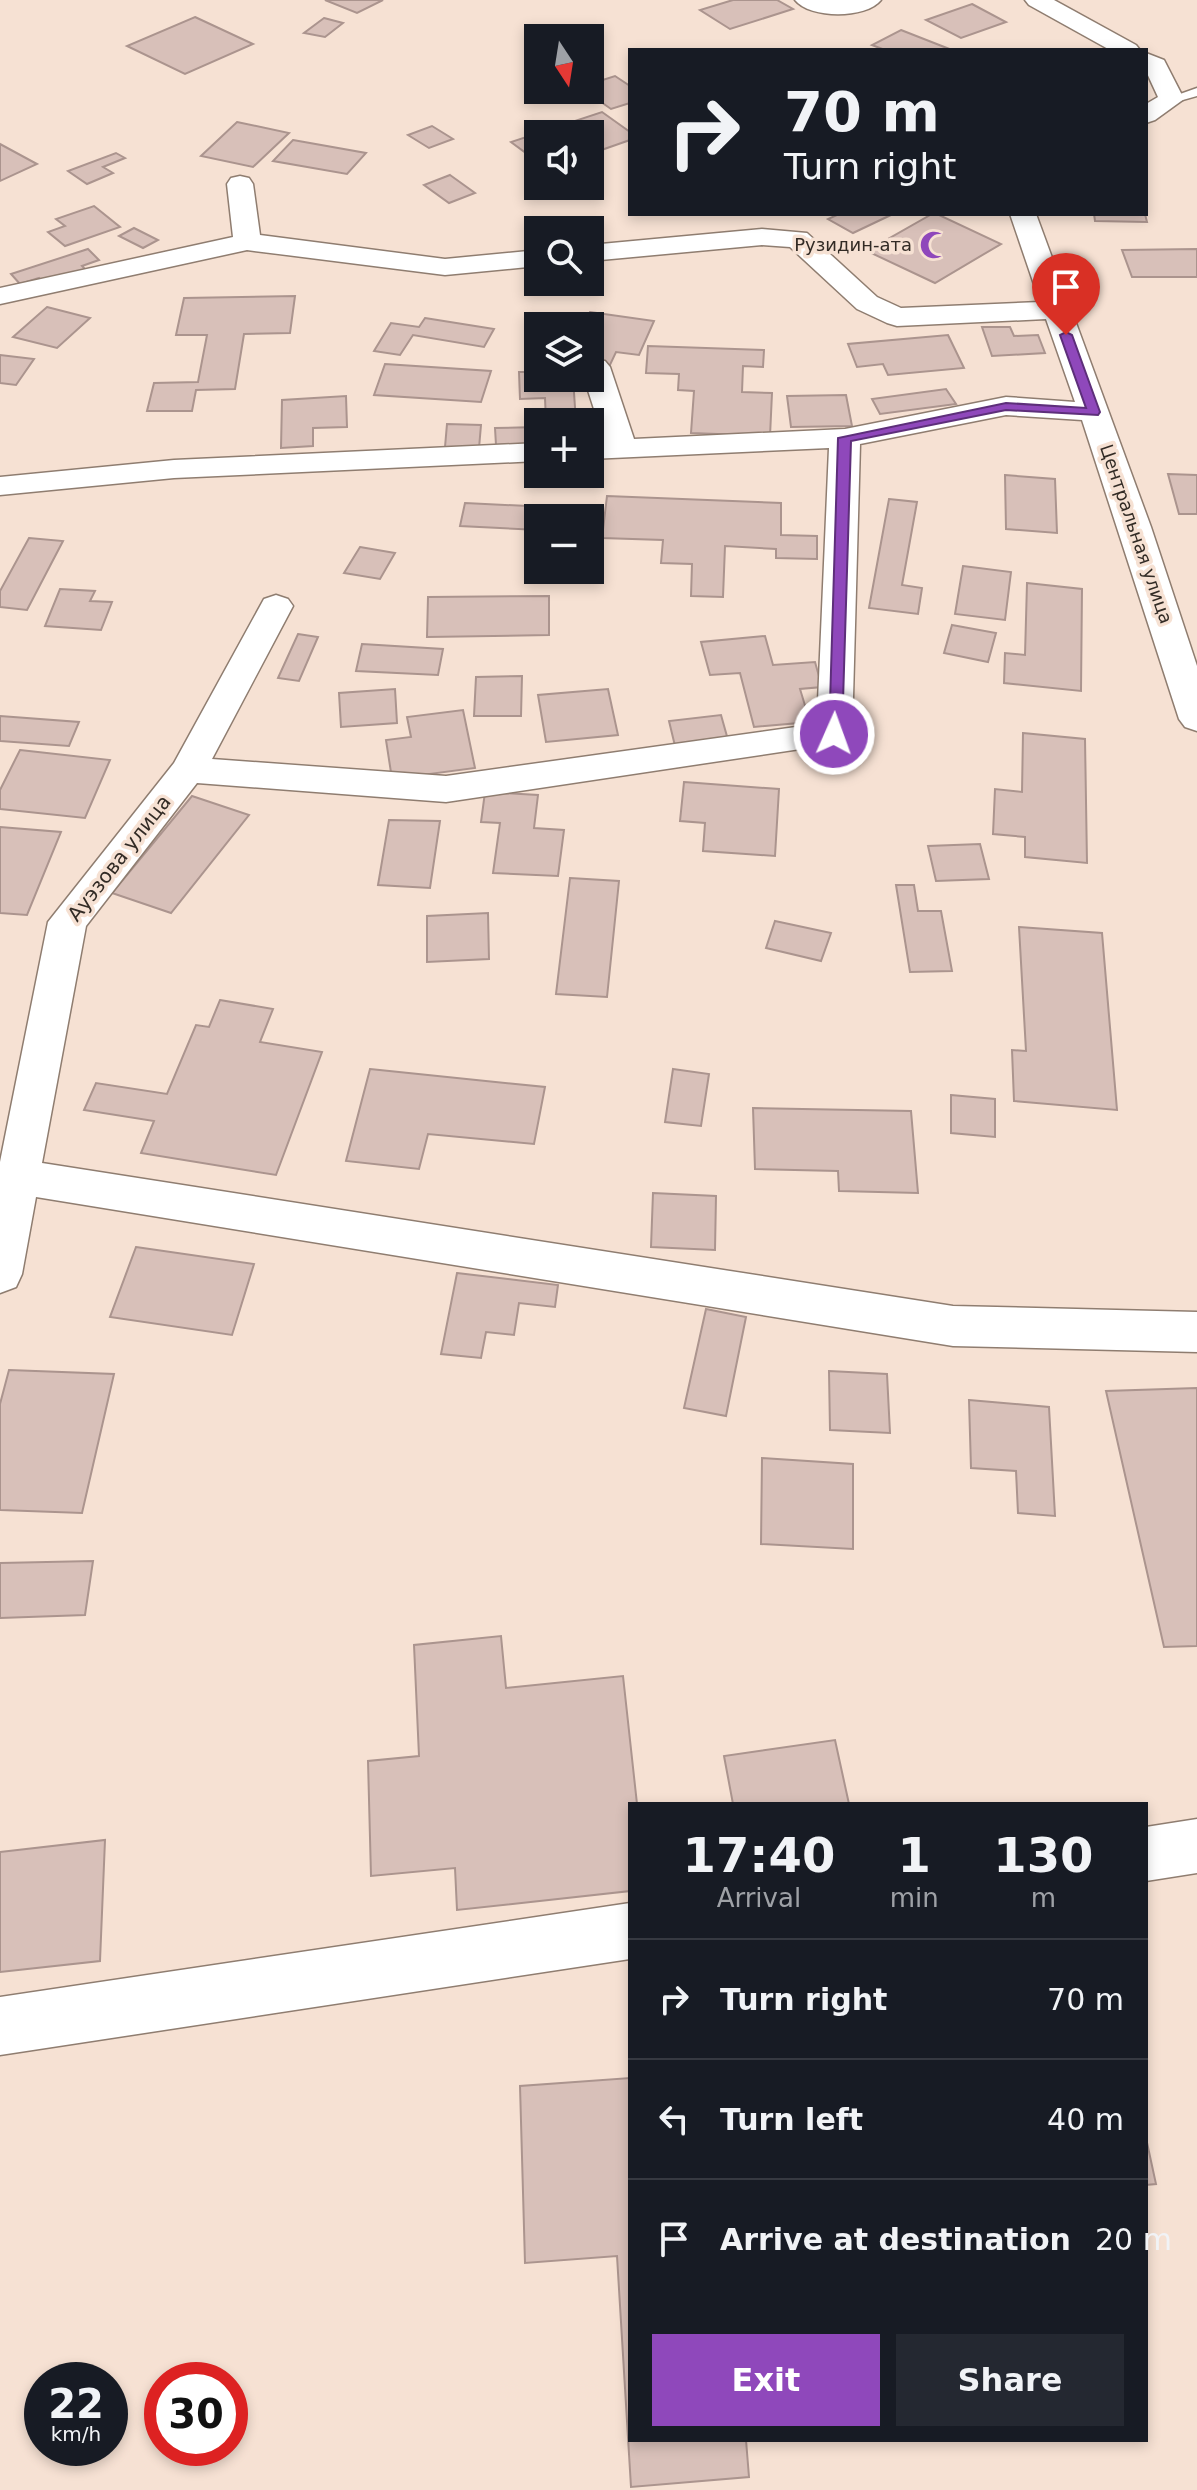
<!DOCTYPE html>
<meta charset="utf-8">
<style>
:root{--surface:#171b24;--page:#242831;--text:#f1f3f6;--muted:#9ea1a6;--line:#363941;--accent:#8f48bb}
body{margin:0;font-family:"DejaVu Sans",sans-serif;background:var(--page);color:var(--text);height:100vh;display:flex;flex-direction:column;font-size:30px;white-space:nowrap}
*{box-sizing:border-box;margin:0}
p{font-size:26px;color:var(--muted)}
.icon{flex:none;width:44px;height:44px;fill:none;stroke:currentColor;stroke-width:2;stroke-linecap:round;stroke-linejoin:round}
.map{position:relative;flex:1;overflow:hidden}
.panel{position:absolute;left:628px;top:1802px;width:520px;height:640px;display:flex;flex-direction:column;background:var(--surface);border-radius:0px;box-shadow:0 4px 12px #0003}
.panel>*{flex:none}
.top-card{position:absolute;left:628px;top:48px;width:520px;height:168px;border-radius:0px;box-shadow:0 4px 12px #0003;background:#171b24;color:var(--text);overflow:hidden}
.needle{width:52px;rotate:168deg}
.tools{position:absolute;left:524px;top:24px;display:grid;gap:16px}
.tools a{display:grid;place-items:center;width:80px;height:80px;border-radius:0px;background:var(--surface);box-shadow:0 4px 12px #0003;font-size:40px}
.speed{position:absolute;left:24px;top:2362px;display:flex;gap:16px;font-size:40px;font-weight:700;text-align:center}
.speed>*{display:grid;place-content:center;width:104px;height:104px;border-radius:50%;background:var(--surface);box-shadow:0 4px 12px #0003;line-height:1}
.speed small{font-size:20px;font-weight:400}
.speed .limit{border:12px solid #d22;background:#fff;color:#111}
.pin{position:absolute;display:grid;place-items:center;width:68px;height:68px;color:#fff;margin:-82px -34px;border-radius:50% 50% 50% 0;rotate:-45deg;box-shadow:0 0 8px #0007}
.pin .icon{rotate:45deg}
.me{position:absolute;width:88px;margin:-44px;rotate:2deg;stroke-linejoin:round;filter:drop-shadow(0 0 6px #0008)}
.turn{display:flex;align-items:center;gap:28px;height:168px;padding:0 24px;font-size:36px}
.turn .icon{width:104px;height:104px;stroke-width:2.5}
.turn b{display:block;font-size:56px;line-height:68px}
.eta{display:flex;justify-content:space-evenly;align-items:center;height:136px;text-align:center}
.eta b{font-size:48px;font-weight:600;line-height:56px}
.action{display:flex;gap:16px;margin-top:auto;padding:16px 24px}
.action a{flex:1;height:92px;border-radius:0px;background:var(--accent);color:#fff;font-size:32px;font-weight:600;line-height:92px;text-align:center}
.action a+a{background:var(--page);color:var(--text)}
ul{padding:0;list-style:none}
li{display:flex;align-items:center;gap:24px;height:120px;padding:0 24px;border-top:2px solid var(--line)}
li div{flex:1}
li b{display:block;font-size:30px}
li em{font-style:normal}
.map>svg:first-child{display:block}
.building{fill:#d8c0b9;stroke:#ab948e;stroke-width:2}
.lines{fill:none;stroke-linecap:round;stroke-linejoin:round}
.lane-casing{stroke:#8f7d70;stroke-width:3}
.street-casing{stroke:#8f7d70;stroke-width:3}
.lane{fill:#fff;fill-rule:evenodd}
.street{fill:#fff;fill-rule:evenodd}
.route{fill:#8f48bb;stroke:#5d2f7a;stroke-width:2}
.labels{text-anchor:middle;stroke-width:7;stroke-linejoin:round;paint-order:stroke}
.far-poi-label{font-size:18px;fill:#322b25;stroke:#f6e1d3;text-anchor:end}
.far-street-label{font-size:18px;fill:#322b25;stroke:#f6e1d3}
.street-label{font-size:20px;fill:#322b25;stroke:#f6e1d3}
</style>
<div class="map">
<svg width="1197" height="2490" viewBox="0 0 1197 2490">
<rect width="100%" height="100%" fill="#f6e1d3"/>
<g class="building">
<path d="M 325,0 L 383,0 L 357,13 Z"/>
<path d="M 733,0 L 777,0 L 793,9 L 730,29 L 700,10 Z"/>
<path d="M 972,4 L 1006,22 L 961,38 L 926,20 Z"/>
<path d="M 195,17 L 253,44 L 185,74 L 127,46 Z"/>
<path d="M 324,18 L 343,23 L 325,37 L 304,33 Z"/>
<path d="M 901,30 L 952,50 L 885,50 L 872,45 Z"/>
<path d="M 615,76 L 630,86 L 630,103 L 611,109 L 584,90 L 590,90 L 590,84 Z"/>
<path d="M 602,112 L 630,132 L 630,140 L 590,154 L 590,134 L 538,134 L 538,162 L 511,142 Z"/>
<path d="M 237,122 L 289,133 L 253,167 L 201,156 Z"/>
<path d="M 432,126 L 453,139 L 429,148 L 408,135 Z"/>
<path d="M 293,140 L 366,153 L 347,174 L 273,161 Z"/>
<path d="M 0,144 L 37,164 L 0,181 Z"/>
<path d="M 116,153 L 125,158 L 103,167 L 113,173 L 87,184 L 68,171 Z"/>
<path d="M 450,175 L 475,193 L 449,203 L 424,185 Z"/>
<path d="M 94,206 L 120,227 L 65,246 L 48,232 L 65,226 L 56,219 Z"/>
<path d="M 839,214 L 893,214 L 853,233 L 828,219 Z"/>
<path d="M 932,214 L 937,214 L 1001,244 L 935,283 L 867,251 Z"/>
<path d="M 1094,214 L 1145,214 L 1147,222 L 1095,221 Z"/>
<path d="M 134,228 L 158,240 L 143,248 L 119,236 Z"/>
<path d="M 88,249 L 99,260 L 82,266 L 86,270 L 44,284 L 39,278 L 20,284 L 11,274 Z"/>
<path d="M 1197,249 L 1197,277 L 1132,277 L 1122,250 Z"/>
<path d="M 295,296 L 290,333 L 244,334 L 235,389 L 196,390 L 192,411 L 147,411 L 154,383 L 198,382 L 207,335 L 176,335 L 184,298 Z"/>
<path d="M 47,307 L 90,318 L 57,348 L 13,337 Z"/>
<path d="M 590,312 L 654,321 L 639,355 L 616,352 L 609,367 L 590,364 L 590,326 L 583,326 Z"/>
<path d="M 425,318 L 494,329 L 484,347 L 413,335 L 400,355 L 374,351 L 391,323 L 419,327 Z"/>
<path d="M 982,327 L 1010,327 L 1014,336 L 1038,335 L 1045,353 L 992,356 Z"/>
<path d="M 948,335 L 964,368 L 888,375 L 883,364 L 857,367 L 848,344 Z"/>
<path d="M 648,346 L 764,350 L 763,367 L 743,366 L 742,392 L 772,393 L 770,436 L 691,433 L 694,391 L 678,390 L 679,374 L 646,373 Z"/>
<path d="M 0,355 L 34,359 L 16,385 L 0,383 Z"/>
<path d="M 385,364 L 491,371 L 481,402 L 374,395 Z"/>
<path d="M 519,372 L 538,372 L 538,378 L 573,378 L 576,422 L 546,422 L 545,398 L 520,399 Z"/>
<path d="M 946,389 L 956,404 L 880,414 L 872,399 Z"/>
<path d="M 846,395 L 852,426 L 791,427 L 787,396 Z"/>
<path d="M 346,396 L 347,427 L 313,428 L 313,446 L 281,448 L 282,400 Z"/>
<path d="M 447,424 L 481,425 L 479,448 L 445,447 Z"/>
<path d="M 538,427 L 538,444 L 496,445 L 495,428 Z"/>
<path d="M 1168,474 L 1197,475 L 1197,514 L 1179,514 Z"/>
<path d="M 1005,475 L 1055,479 L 1057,533 L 1006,529 Z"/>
<path d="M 607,496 L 781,503 L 781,535 L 817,536 L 817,559 L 776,558 L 776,549 L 725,546 L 723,597 L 691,596 L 692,564 L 661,563 L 663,540 L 602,538 Z"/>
<path d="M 889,499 L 917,502 L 902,585 L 922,588 L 918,614 L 869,608 Z"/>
<path d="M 465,503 L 548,507 L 546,518 L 538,518 L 538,530 L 460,526 Z"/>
<path d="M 29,538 L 63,541 L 27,610 L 0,607 L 0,591 Z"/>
<path d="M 360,547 L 395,553 L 380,579 L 344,573 Z"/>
<path d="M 963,566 L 1011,572 L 1005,620 L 955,614 Z"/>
<path d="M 1027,583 L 1082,589 L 1081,691 L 1004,683 L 1005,653 L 1025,655 Z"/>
<path d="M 60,589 L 95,591 L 90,601 L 112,602 L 101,630 L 45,626 Z"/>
<path d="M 549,596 L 549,635 L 427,637 L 428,597 Z"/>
<path d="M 952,625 L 996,633 L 988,662 L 944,653 Z"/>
<path d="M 298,634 L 318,637 L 299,681 L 278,678 Z"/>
<path d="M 765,636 L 773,665 L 815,662 L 822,687 L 800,689 L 810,722 L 754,727 L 740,673 L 710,675 L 701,642 Z"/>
<path d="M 362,644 L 443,649 L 438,675 L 356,671 Z"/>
<path d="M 522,676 L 521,716 L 474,716 L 476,677 Z"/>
<path d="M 395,689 L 397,723 L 341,727 L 339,693 Z"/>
<path d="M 608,689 L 618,735 L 546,742 L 538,695 Z"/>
<path d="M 463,710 L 475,768 L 392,779 L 386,740 L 411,737 L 407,717 Z"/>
<path d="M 721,715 L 728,740 L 675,746 L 669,721 Z"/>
<path d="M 0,716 L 79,722 L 69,746 L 0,741 Z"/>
<path d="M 1023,733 L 1085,739 L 1087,863 L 1025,857 L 1025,837 L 993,834 L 995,789 L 1022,792 Z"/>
<path d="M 20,750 L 110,760 L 85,818 L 0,809 L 0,790 Z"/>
<path d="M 684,782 L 779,789 L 775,856 L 703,851 L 705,823 L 680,821 Z"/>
<path d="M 485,792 L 538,795 L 534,828 L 564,830 L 558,876 L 493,873 L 500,823 L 481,822 Z"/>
<path d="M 192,796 L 249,815 L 171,913 L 112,893 Z"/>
<path d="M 389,820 L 440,821 L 430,888 L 378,885 Z"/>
<path d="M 0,827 L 61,832 L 27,915 L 0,913 Z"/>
<path d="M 980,844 L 989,879 L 936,881 L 928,846 Z"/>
<path d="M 570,878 L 619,881 L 607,997 L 556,994 Z"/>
<path d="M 896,885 L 914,885 L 918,911 L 941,911 L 952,971 L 910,972 Z"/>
<path d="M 488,913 L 489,959 L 427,962 L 427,916 Z"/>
<path d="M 775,921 L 831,933 L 821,961 L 766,948 Z"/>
<path d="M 1019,927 L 1102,933 L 1117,1110 L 1014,1101 L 1012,1050 L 1026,1051 Z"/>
<path d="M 220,1000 L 273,1009 L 260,1042 L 322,1052 L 276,1175 L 141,1153 L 154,1121 L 84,1110 L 96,1083 L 167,1094 L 196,1025 L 209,1027 Z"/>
<path d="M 370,1069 L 545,1087 L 534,1144 L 428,1134 L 419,1169 L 346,1161 Z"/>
<path d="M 673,1069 L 709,1074 L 701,1126 L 665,1122 Z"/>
<path d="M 951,1095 L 995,1099 L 995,1137 L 951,1133 Z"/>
<path d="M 753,1108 L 911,1111 L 918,1193 L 839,1191 L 838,1171 L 755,1169 Z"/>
<path d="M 653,1193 L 716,1196 L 715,1250 L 651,1247 Z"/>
<path d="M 136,1247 L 254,1264 L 232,1335 L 110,1317 Z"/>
<path d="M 457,1273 L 558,1285 L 555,1307 L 519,1303 L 514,1335 L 486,1332 L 481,1358 L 441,1354 Z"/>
<path d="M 706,1309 L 746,1317 L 726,1416 L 684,1408 Z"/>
<path d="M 9,1370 L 114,1374 L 82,1513 L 0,1510 L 0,1404 Z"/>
<path d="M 829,1371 L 887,1374 L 890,1433 L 830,1430 Z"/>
<path d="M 1197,1388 L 1197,1646 L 1164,1647 L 1106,1391 Z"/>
<path d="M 969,1400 L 1049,1407 L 1055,1516 L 1018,1513 L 1016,1471 L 971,1468 Z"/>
<path d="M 762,1458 L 853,1464 L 853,1549 L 761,1544 Z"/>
<path d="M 93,1561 L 85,1615 L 0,1618 L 0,1563 Z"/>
<path d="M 501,1636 L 506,1688 L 623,1676 L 637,1804 L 630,1804 L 630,1891 L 457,1910 L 455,1868 L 371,1876 L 368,1761 L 419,1756 L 414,1645 Z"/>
<path d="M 835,1740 L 849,1804 L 733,1804 L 724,1756 Z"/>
<path d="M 105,1840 L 100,1961 L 0,1972 L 0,1852 Z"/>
<path d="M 630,2078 L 630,2440 L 746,2440 L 749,2477 L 631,2487 L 617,2256 L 525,2263 L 520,2086 Z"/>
<path d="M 1146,2138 L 1156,2184 L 1146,2185 Z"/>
</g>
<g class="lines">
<defs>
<path id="lane" d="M 1197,88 L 1197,96 L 1172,103 L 1166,99 Z"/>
<g id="street">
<path d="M 795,0 L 881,0 C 866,19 810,19 795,0 Z"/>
<path d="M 1025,0 L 1054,0 L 1136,45 L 1140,50 L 1110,50 L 1029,5 Z"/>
<path d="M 1146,53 L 1164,60 L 1184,99 L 1155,120 L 1146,123 L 1146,104 L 1158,97 L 1146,71 Z"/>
<path d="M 240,176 L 249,178 L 253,184 L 260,235 L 445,259 L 538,250 L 538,266 L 445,275 L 247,250 L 0,304 L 0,288 L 233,237 L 227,184 L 231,178 Z"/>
<path d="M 1010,214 L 1036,214 L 1151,527 L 1197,666 L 1197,731 L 1185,727 L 1179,719 L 1082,420 L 1006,415 L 860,444 L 852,734 L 847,742 L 446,802 L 197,783 L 86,926 L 42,1163 L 953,1306 L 1197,1312 L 1197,1352 L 953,1346 L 36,1197 L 22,1274 L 16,1287 L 0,1293 L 0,1162 L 48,922 L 174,763 L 264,599 L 276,595 L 288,599 L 293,606 L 212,759 L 446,776 L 817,724 L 829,448 L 590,459 L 590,441 L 604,440 L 584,378 L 590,378 L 590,359 L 605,361 L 610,367 L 634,439 L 845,429 L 1006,397 L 1075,402 L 1046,319 L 897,326 L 887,323 L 857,309 L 790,247 L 762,245 L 590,261 L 590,245 L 762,229 L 807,233 L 877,297 L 901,308 L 1040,302 Z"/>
<path d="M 538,443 L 538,461 L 174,478 L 0,495 L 0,477 L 174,460 Z"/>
<path d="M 1197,1819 L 1197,1873 L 1146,1881 L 1146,1827 Z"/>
<path d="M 630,1903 L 630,1959 L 0,2055 L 0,1997 Z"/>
</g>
</defs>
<use href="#lane" class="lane-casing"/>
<use href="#street" class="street-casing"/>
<use href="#lane" class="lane"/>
<use href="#street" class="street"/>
</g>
<path class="route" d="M 1066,332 L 1072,335 L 1100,412 L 1098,415 L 1006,410 L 851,441 L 842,734 L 839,737 L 829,737 L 838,438 L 1006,403 L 1086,408 L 1060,335 Z"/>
<defs>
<symbol id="mosque-bare" viewBox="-9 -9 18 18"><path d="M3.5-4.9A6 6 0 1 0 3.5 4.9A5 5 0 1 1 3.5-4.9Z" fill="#8f48bb" stroke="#f6e1d3" stroke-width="2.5" paint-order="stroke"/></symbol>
</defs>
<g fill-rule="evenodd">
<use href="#mosque-bare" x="914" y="225" width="40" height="40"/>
</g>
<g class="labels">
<g class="far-poi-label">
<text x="912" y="251">Рузидин-ата</text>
</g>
<g class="far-street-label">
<text transform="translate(1136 534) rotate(71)" y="6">Центральная улица</text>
</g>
<g class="street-label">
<text transform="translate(119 858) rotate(-52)" y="7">Ауэзова улица</text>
</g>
</g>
</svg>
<div class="tools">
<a><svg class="needle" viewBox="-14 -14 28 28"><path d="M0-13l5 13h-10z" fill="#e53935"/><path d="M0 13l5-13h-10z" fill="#9ea1a6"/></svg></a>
<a><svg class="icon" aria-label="sound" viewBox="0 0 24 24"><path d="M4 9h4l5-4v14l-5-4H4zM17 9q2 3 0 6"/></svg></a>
<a><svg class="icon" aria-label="search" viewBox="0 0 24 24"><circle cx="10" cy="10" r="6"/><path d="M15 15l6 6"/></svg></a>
<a><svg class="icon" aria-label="layers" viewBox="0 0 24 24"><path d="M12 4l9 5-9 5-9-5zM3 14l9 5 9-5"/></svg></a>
<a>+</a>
<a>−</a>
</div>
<div class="speed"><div>22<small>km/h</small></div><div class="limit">30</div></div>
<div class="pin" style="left:1066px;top:335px;background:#d93025"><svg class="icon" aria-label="arrive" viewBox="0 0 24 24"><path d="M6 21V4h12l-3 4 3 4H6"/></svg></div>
<svg class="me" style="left:834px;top:734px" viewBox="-20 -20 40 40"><circle r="17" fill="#8f48bb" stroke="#fff" stroke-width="3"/><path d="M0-11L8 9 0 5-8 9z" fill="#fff"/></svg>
<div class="top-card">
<div class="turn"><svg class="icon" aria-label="right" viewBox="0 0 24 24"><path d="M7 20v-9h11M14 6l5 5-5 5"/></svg><div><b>70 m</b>Turn right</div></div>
</div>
<section class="panel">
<div class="eta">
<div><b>17:40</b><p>Arrival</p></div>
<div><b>1</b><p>min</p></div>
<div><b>130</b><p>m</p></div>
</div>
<ul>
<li><svg class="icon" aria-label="right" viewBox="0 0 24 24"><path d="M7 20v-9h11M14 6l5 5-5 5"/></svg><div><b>Turn right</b></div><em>70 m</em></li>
<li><svg class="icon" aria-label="left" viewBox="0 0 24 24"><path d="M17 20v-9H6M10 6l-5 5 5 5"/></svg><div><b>Turn left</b></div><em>40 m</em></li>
<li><svg class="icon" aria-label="arrive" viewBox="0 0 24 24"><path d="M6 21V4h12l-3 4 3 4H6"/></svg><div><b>Arrive at destination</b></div><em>20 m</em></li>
</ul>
<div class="action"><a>Exit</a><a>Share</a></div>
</section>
</div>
